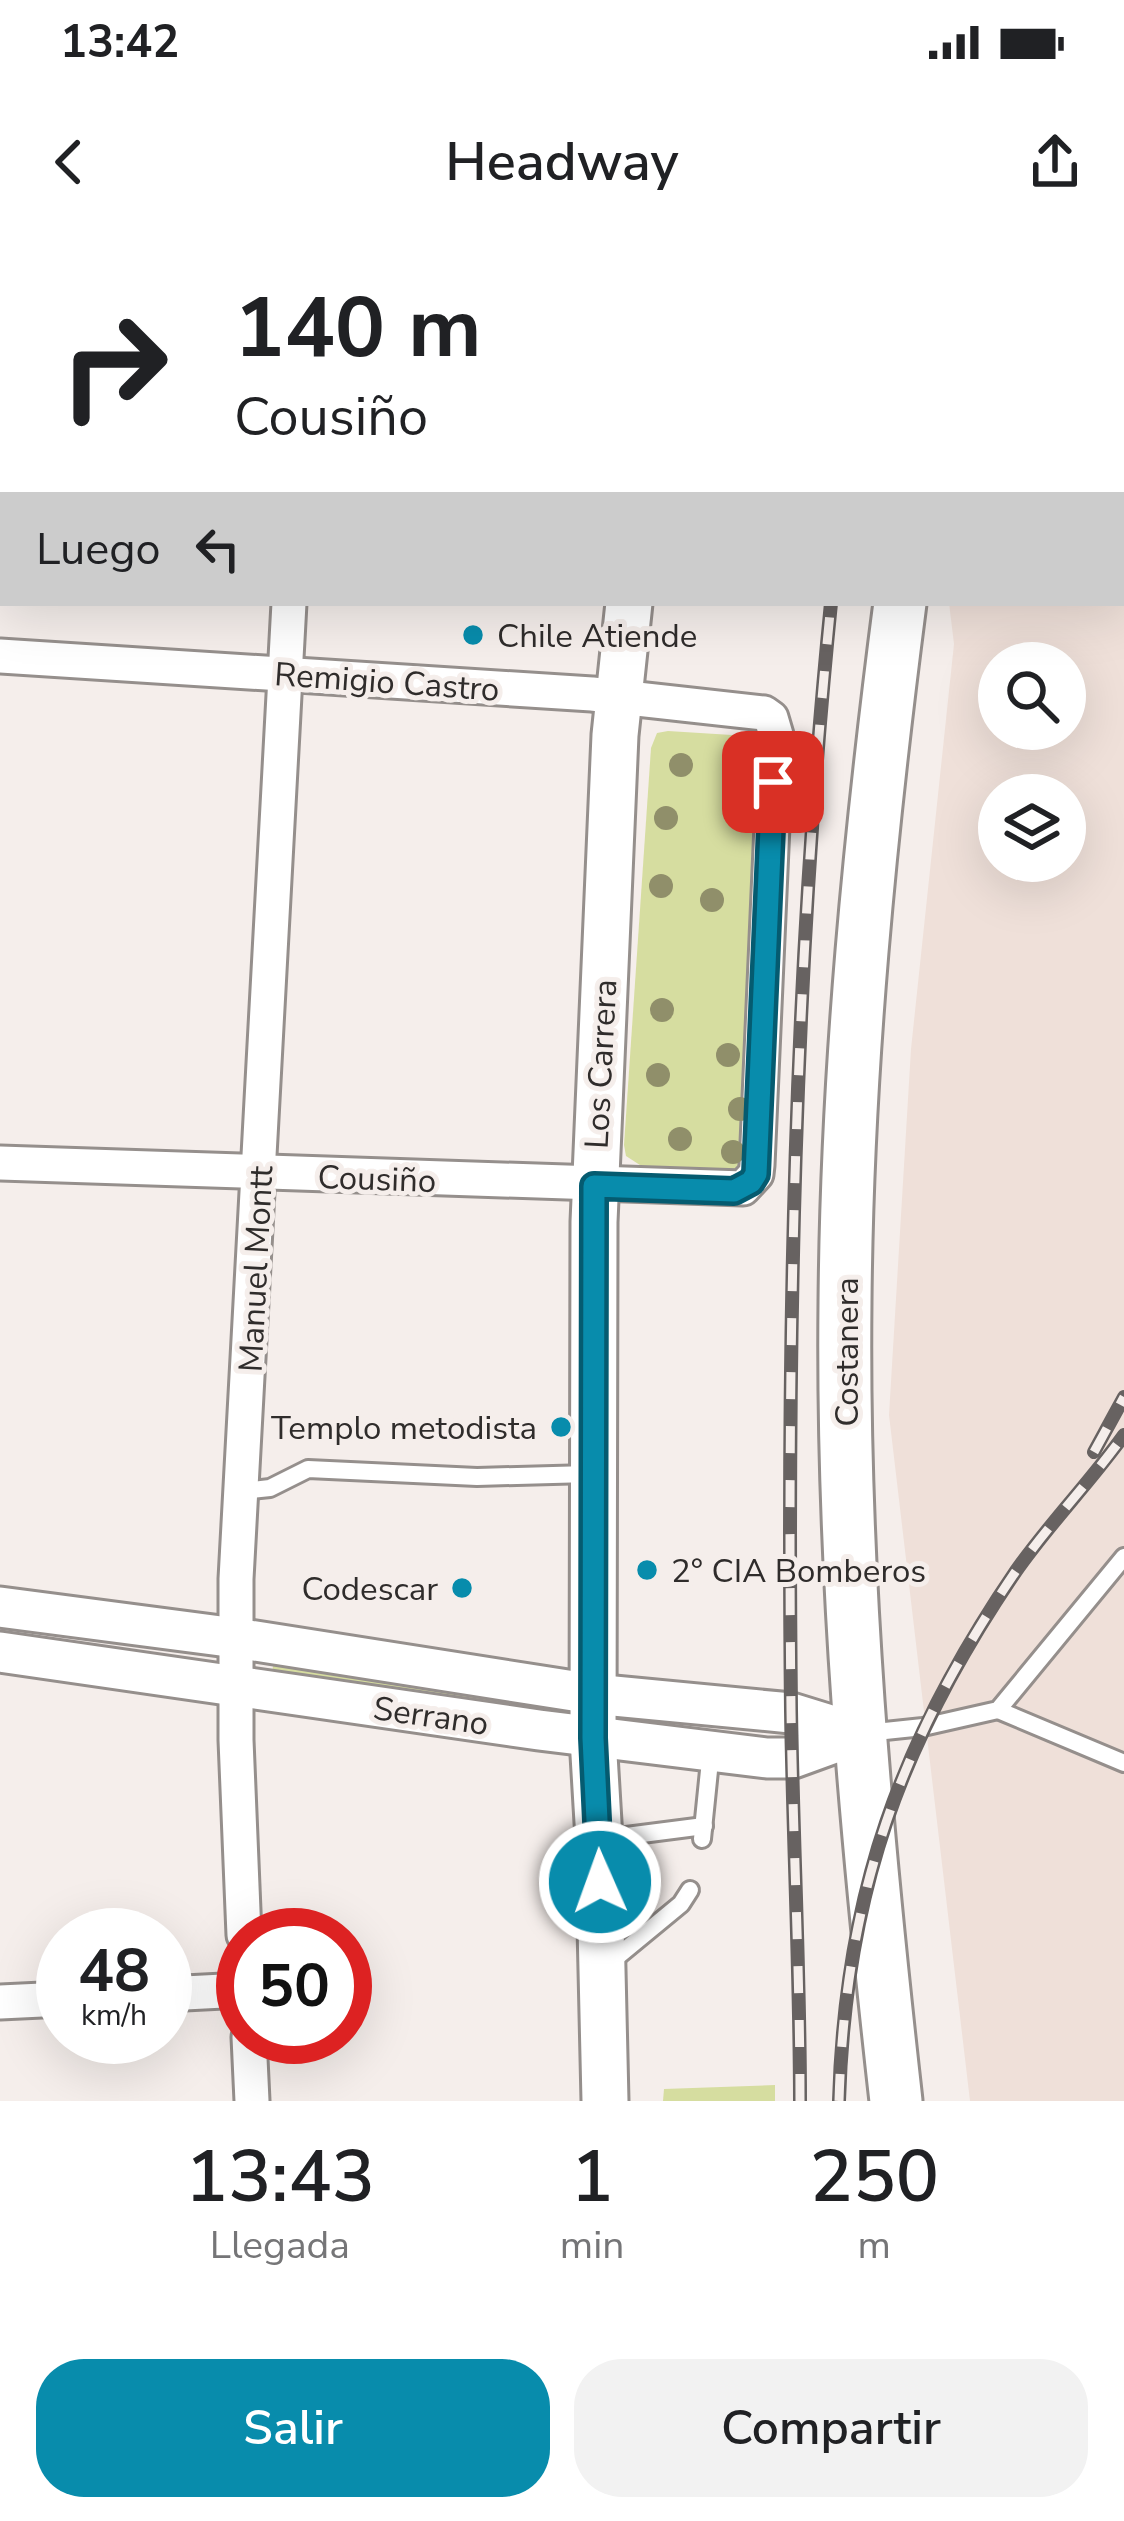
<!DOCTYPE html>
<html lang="es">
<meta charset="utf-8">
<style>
:root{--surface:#fff;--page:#f2f2f2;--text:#202124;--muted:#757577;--accent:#088cac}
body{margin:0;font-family:"Nunito Sans",sans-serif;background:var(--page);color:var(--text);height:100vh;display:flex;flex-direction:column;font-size:45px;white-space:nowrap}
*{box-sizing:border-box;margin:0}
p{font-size:39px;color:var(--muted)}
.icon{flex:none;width:66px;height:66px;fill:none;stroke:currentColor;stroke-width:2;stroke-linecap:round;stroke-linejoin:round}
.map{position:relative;height:1861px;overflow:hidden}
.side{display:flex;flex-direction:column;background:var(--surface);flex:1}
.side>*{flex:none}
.banner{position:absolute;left:0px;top:0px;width:1125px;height:366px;box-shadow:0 12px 48px #0002;background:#fff;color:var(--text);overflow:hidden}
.fabs{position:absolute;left:978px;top:402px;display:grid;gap:24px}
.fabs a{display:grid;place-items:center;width:108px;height:108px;border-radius:50%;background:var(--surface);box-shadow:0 12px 48px #0002;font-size:60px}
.speed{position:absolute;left:36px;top:1668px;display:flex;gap:24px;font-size:60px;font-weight:700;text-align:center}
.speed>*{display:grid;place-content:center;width:156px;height:156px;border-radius:50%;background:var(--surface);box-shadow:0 12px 48px #0002;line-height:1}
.speed small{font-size:30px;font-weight:400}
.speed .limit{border:18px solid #d22;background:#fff;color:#111}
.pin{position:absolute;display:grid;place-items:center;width:102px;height:102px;color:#fff;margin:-51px;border-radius:24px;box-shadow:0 6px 18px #0006}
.me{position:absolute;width:132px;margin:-66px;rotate:358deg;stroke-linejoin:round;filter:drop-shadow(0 0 9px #0008)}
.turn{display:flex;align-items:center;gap:42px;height:252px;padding:0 36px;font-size:54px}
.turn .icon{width:156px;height:156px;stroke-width:2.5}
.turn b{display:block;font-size:84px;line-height:102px}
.then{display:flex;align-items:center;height:114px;padding:0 36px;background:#0003;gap:24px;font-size:45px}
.eta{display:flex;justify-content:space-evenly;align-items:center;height:204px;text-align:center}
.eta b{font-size:72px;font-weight:600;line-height:84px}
.action{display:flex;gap:24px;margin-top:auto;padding:24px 36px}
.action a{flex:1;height:138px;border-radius:48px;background:var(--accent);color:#fff;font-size:48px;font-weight:600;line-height:138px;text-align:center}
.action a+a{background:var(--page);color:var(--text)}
.status{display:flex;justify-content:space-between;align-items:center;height:84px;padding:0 60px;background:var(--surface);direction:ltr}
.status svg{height:33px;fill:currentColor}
header{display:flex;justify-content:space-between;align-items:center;height:156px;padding:0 36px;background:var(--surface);font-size:54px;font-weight:600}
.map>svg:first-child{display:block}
.built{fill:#efe0d9;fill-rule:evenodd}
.green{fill:#d6dda0}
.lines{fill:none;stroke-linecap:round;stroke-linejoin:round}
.service-casing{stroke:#958f8c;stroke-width:22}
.minor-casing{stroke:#958f8c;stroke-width:39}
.tertiary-casing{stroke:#958f8c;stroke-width:45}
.secondary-casing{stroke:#958f8c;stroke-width:51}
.primary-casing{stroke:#958f8c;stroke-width:57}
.service{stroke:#fff;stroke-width:16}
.minor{stroke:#fff;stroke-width:33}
.tertiary{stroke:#fff;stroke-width:39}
.secondary{stroke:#fff;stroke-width:45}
.primary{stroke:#fff;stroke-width:51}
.rail-casing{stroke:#676261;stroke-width:14}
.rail{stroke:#f5eeeb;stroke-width:9;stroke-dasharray:27;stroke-linecap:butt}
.tree{fill:#908f6a}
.route-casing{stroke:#055b70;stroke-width:30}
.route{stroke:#088cac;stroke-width:21}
.poi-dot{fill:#088cac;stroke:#f5eeeb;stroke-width:4.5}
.labels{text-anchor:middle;stroke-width:10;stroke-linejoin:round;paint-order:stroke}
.poi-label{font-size:33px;fill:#2f2c2b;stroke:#f5eeeb;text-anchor:start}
.street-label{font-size:33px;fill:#2f2c2b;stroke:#f5eeeb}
</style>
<div class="status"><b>13:42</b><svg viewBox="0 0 49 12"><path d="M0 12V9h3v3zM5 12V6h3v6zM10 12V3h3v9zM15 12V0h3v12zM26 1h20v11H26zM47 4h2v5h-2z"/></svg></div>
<header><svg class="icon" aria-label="back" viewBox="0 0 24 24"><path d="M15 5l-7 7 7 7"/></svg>Headway<svg class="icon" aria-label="share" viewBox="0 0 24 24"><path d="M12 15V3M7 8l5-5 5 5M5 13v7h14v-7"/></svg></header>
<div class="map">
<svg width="1124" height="1861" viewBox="0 0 1124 1861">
<rect width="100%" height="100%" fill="#f5eeeb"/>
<path class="built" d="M 983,0 L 1124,0 L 1124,1861 L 970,1861 L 889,1175 L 911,809 L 954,404 L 949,363 L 1122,363 L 1122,3 L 983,3 ZM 999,423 L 1065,423 L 1065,489 L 999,489 ZM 999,555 L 1065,555 L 1065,621 L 999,621 Z"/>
<g class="green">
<path d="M 668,491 L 781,498 L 792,510 L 748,917 L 734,934 L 643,927 L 626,916 L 624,905 L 651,508 L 657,493 Z"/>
<path d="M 273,1425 L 557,1465 L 556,1478 L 272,1437 Z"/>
<path d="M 775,1845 L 775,1861 L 663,1861 L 664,1849 Z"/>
</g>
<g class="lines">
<defs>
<g id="service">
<path d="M 242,1251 L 270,1248 L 308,1229 L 477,1237 L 589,1234"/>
<path d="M 998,1470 L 1124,1523"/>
<path d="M 866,1493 L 923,1487 L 998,1470 L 1124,1317"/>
<path d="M 603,1599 L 704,1586"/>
<path d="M 702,1599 L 711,1511"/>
<path d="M 607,1725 L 681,1664 L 690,1650"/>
</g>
<g id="minor">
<path d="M 312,3 L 312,0"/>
<path d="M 0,416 L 592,454 L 764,473 L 771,478 L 776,495 L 757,925 L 756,934 L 743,948 L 0,923"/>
<path d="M 244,1695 L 236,1500 L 236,1339 L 289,363"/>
<path d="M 165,1754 L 243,1750"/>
<path d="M 0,1762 L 63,1759"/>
<path d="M 249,1797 L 252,1861"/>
</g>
<g id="tertiary">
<path d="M 0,1367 L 236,1398 L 593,1454 L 791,1473 L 859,1494"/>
<path d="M 0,1412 L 539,1490 L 767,1518 L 793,1518 L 859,1494"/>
</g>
<g id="secondary">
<path d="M 674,3 L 675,0"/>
<path d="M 605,1861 L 599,1599 L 593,1498 L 594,982 L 615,495 L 629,363"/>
</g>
<g id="primary">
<path d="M 946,3 L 946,0"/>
<path d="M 896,1861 C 866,1595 842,1330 845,1062 C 847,828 870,594 900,363"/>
</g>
</defs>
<use href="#service" class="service-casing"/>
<use href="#minor" class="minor-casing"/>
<use href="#tertiary" class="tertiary-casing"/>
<use href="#secondary" class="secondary-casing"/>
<use href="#primary" class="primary-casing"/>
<use href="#service" class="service"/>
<use href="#minor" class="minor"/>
<use href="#tertiary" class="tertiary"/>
<use href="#secondary" class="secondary"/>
<use href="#primary" class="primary"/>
<defs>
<g id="rail">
<path d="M 874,3 L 874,0"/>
<path d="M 1094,1212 L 1124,1157"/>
<path d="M 800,1861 C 800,1731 793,1601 791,1470 C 787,1101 794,731 831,363"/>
<path d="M 839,1861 C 845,1654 900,1501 1016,1331 C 1049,1284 1090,1242 1124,1195"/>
</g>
</defs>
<use href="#rail" class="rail-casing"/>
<use href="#rail" class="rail"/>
</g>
<g class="tree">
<circle cx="681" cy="525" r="12"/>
<circle cx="666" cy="578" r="12"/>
<circle cx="661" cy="646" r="12"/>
<circle cx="712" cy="660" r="12"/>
<circle cx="662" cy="770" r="12"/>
<circle cx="728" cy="815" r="12"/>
<circle cx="658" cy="835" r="12"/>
<circle cx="740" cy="869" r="12"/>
<circle cx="680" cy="899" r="12"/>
<circle cx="733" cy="912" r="12"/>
</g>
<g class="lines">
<defs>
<path id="route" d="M 600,1642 L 593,1498 L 594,946 L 734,951 L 751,942 L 756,934 L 773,542"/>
</defs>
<use href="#route" class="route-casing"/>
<use href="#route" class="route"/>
</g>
<g class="poi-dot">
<circle cx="473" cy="395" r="12"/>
<circle cx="561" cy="1187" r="12"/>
<circle cx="647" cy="1330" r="12"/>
<circle cx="462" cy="1348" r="12"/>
</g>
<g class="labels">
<g class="poi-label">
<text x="497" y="407">Chile Atiende</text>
<text x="537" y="1199" text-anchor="end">Templo metodista</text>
<text x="671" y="1342">2° CIA Bomberos</text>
<text x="438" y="1360" text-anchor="end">Codescar</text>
</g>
<g class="street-label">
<text transform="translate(387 441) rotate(4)" y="12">Remigio Castro</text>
<text transform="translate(600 824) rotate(-87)" y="12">Los Carrera</text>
<text transform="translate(377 938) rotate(2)" y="12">Cousiño</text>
<text transform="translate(255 1029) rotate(-87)" y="12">Manuel Montt</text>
<text transform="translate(846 1112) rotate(-90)" y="12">Costanera</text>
<text transform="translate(431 1475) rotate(8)" y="12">Serrano</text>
</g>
</g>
</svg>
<div class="fabs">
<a><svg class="icon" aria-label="search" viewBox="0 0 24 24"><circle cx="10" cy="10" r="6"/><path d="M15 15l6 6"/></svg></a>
<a><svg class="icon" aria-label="layers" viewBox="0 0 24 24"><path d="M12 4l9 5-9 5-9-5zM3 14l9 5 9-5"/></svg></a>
</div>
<div class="speed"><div>48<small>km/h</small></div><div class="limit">50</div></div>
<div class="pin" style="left:773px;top:542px;background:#d93025"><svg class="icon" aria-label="arrive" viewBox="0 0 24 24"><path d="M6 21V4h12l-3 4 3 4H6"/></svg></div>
<svg class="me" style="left:600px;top:1642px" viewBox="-20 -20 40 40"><circle r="17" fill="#088cac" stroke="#fff" stroke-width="3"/><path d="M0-11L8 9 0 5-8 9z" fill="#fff"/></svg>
<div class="banner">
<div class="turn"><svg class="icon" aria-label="right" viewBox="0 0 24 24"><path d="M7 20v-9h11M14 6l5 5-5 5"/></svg><div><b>140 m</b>Cousiño</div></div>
<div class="then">Luego<svg class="icon" aria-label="left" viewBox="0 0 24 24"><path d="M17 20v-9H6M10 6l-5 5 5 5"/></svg></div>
</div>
</div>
<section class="side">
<div class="eta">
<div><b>13:43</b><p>Llegada</p></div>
<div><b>1</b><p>min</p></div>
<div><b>250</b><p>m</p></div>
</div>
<div class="action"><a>Salir</a><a>Compartir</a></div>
</section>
